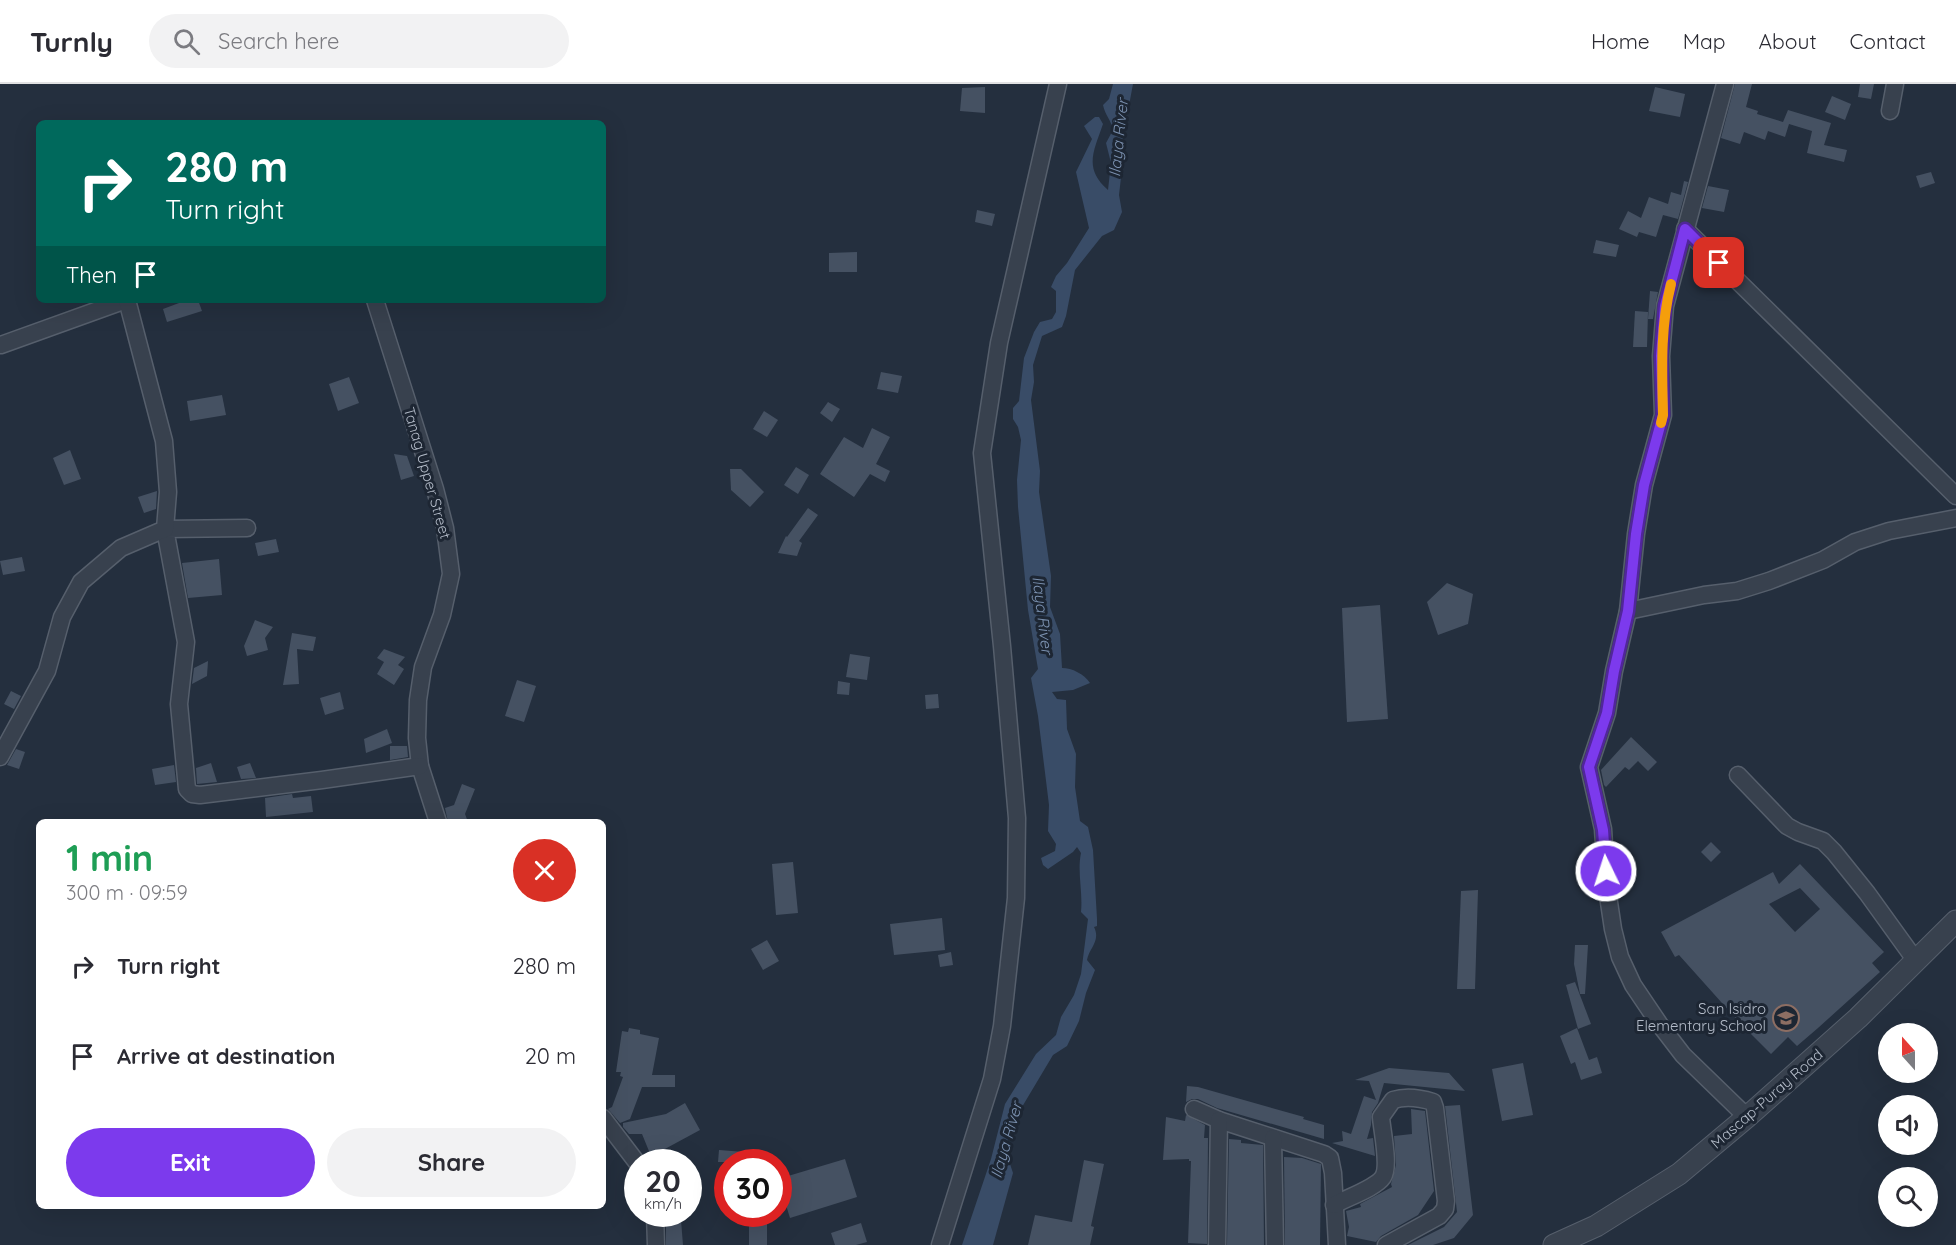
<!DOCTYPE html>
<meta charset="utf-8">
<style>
:root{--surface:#fff;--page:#f2f2f3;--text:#2b2b33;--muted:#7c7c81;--line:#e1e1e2;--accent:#7c3aed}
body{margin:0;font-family:Quicksand,sans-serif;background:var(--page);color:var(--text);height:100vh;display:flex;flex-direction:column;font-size:22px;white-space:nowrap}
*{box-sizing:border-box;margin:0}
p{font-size:20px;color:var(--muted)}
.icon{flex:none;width:33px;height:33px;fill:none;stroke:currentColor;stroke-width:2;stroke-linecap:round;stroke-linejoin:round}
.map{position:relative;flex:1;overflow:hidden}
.side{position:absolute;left:36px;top:735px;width:570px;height:390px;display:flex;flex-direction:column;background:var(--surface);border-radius:9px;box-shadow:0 6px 24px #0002}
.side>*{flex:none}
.hud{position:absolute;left:36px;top:36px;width:570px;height:183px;border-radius:9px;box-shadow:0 6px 24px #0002;background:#00695c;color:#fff;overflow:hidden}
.needle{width:39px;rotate:339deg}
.controls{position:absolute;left:1878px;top:939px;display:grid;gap:12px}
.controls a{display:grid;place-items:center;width:60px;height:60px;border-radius:50%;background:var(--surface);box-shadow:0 6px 24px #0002;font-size:30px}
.speed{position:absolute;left:624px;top:1065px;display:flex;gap:12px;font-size:30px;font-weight:700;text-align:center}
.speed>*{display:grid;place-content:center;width:78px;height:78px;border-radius:50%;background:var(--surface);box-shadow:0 6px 24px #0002;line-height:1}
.speed small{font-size:15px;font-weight:400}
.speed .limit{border:9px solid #d22;background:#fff;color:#111}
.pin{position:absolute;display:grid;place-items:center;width:51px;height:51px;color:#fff;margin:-26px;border-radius:12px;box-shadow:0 3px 9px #0006}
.me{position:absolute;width:66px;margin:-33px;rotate:356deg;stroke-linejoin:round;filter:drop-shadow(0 0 4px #0008)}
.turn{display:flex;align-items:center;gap:21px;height:126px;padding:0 30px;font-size:27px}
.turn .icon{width:78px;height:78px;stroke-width:2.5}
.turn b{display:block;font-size:42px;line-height:51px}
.then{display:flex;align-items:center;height:57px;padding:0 30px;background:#0003;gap:12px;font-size:22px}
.round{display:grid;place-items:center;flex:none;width:63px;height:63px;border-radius:32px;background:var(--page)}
.headline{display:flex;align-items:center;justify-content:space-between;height:102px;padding:0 30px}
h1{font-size:36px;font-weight:700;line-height:45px;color:#1e9e55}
.action{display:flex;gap:12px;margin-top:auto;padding:12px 30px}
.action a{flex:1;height:69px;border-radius:36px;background:var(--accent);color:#fff;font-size:24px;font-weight:700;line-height:69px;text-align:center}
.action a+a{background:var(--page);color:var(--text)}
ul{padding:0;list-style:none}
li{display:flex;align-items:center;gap:18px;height:90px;padding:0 30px}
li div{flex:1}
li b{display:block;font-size:22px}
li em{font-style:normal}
header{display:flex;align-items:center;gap:36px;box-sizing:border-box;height:84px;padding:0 30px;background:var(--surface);border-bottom:2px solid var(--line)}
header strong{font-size:28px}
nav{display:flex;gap:33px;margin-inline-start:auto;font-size:21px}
.search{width:420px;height:54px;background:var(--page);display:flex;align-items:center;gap:15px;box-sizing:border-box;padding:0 21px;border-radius:33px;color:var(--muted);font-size:22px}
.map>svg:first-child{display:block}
.water{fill:#394c67}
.building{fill:#455162;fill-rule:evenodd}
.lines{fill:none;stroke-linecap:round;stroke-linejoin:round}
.minor-casing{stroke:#565f6c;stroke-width:19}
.tertiary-casing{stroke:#565f6c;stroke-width:23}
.minor{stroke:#38414e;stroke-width:16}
.tertiary{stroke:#38414e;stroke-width:21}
.route-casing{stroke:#51269a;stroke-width:15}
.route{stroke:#7c3aed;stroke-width:10}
.slow{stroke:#f59e0b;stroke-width:10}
.labels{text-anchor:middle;stroke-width:6;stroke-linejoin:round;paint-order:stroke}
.street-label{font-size:15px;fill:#b4bcc9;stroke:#1d2633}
.poi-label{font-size:15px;fill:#b4bcc9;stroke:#1d2633;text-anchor:end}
.water-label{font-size:16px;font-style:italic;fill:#7c92b1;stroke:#1d2633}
</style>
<header>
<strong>Turnly</strong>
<div class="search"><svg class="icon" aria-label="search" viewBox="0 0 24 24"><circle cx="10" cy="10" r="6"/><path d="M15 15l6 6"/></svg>Search here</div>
<nav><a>Home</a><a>Map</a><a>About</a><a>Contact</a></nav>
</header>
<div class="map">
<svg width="1956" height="1161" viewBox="0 0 1956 1161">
<rect width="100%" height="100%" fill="#242f3e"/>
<path class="water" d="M 1113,0 L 1133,0 L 1122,59 L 1124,67 L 1119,111 L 1122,128 L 1114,146 L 1102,152 L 1075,186 L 1066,232 L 1062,243 L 1042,252 L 1033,281 L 1034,298 L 1031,316 L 1040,387 L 1039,408 L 1051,492 L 1050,523 L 1060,550 L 1062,584 C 1072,584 1084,590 1090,599 L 1073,606 L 1052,608 L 1057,615 L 1066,616 L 1067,645 L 1076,670 L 1075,703 L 1080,737 L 1088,743 L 1093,766 L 1097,835 L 1097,842 L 1094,843 C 1101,857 1089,864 1087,876 L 1095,886 L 1086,909 L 1079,937 L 1067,962 L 1053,971 L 1013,1038 L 1005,1065 L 1013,1089 L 993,1161 L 962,1161 L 991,1075 L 1005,1020 L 1036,970 L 1056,951 L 1061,933 L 1074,911 L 1081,890 L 1088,835 L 1081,828 C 1083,808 1077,788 1081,769 L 1077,763 L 1073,768 L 1048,785 L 1043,781 L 1041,774 L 1055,767 L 1056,760 L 1048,747 L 1049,721 L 1038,632 L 1031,594 L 1038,585 L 1028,526 L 1018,423 L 1017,396 L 1021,356 L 1018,343 L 1013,335 L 1013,324 L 1019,317 L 1024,274 L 1034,248 L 1040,238 L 1052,235 L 1056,228 L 1056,207 L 1051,203 L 1056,192 L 1067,179 L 1089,144 L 1076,88 L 1092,55 L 1084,42 L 1095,33 L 1099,33 L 1103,40 C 1094,67 1083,84 1108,106 L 1111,79 L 1106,59 L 1113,46 C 1111,36 1105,31 1103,21 L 1109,15 Z"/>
<g class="building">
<path d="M 1735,0 L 1752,0 L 1746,23 L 1758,27 L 1757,30 L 1783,38 L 1788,26 L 1831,39 L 1824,61 L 1847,66 L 1844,78 L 1807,69 L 1812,47 L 1789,40 L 1785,53 L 1768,47 L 1765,56 L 1744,48 L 1740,60 L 1721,54 Z"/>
<path d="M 1860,0 L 1874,0 L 1871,15 L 1858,13 Z"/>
<path d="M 985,3 L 985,29 L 960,27 L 962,4 Z"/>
<path d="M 1655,3 L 1685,10 L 1680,33 L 1649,27 Z"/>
<path d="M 1832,12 L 1851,20 L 1845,36 L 1825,28 Z"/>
<path d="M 1931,88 L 1935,99 L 1920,104 L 1916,92 Z"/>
<path d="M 1684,97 L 1688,98 L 1678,135 L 1663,131 L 1656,153 L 1639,148 L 1637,153 L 1619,145 L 1628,127 L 1641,134 L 1649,113 L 1668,120 L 1671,108 L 1681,111 Z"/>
<path d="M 1708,102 L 1729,106 L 1724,128 L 1702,124 Z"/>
<path d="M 977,126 L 995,130 L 992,142 L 975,138 Z"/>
<path d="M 1596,156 L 1619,161 L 1616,173 L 1593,169 Z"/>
<path d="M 857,168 L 857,188 L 829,188 L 829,169 Z"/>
<path d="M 1650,207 L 1658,208 L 1653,235 L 1648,235 Z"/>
<path d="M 187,216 L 198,216 L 202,227 L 167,238 L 163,225 Z"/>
<path d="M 1635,227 L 1648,228 L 1647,263 L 1633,263 Z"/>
<path d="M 881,288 L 902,292 L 898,309 L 877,305 Z"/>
<path d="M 349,293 L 359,319 L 338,327 L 329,300 Z"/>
<path d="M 222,311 L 226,331 L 190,337 L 187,317 Z"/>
<path d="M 828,318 L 840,325 L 832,338 L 820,329 Z"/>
<path d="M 764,327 L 778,336 L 767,353 L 753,345 Z"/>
<path d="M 872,344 L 890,353 L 876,380 L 890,387 L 885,398 L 870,390 L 854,413 L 820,390 L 844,353 L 863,364 Z"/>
<path d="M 70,366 L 81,395 L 64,401 L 53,374 Z"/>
<path d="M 394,370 L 407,372 L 414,392 L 401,396 Z"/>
<path d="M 796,383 L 809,391 L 798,410 L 784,401 Z"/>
<path d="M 730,385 L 741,385 L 764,408 L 750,423 L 731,406 Z"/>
<path d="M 157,407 L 156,425 L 144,429 L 138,413 Z"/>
<path d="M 808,424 L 818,431 L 799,457 L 802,459 L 797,472 L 778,469 L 786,452 L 787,453 Z"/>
<path d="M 276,455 L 279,468 L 258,472 L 255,459 Z"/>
<path d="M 22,473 L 25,487 L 3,491 L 0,477 Z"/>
<path d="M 219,475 L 222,511 L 188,514 L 182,479 Z"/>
<path d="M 1447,499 L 1473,510 L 1468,540 L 1438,551 L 1427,518 Z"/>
<path d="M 1380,521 L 1388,635 L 1347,638 L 1342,524 Z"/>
<path d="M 255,536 L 273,543 L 265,554 L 268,566 L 247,572 L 244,562 Z"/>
<path d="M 292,549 L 316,553 L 313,567 L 297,565 L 299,600 L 283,601 Z"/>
<path d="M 384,565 L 405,573 L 398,581 L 404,585 L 394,601 L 377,590 L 384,578 L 377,574 Z"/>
<path d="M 850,570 L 870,573 L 867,596 L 846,593 Z"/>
<path d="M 208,577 L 207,592 L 192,600 L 194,584 Z"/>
<path d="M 517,596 L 536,602 L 524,638 L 505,632 Z"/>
<path d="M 838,597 L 850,599 L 849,611 L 837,610 Z"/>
<path d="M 11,607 L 21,612 L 14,625 L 4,620 Z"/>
<path d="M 340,608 L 344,625 L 325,631 L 320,614 Z"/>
<path d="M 938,610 L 939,624 L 926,625 L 925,611 Z"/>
<path d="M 387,645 L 392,659 L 366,669 L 364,655 Z"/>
<path d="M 1631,653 L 1657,678 L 1648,687 L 1638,677 L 1629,686 L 1625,683 L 1606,703 L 1604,701 L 1601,686 Z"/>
<path d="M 390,662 L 407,662 L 408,673 L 390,676 Z"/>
<path d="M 16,665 L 25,668 L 19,685 L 7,681 Z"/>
<path d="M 211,679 L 217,698 L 197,700 L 196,684 Z"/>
<path d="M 250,679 L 256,694 L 241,695 L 237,683 Z"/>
<path d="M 174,681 L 176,698 L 155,701 L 152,685 Z"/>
<path d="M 462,700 L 475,705 L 465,730 L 468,738 L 448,738 L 445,724 L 454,721 Z"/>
<path d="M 292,710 L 293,714 L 311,712 L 313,728 L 266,733 L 265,714 Z"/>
<path d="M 1711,758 L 1721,768 L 1711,778 L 1701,768 Z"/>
<path d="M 793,778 L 798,829 L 776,831 L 772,780 Z"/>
<path d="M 1800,780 L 1884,868 L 1872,879 L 1880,888 L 1818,944 L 1797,962 L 1788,953 L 1771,970 L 1739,938 L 1679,871 L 1675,873 L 1661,848 L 1773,788 L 1779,800 ZM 1800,804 L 1820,825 L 1795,848 L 1769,820 Z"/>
<path d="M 1478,806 L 1475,905 L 1457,905 L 1461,807 Z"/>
<path d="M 942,834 L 945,866 L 894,871 L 890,840 Z"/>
<path d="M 767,856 L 779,877 L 763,886 L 751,865 Z"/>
<path d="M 1575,861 L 1588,861 L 1585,910 L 1580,910 L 1574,880 Z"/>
<path d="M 951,868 L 953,881 L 940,883 L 938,871 Z"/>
<path d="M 1575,898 L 1591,940 L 1578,945 L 1566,901 Z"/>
<path d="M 629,944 L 640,946 L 640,950 L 659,954 L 652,991 L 675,991 L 675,1003 L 642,1003 L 630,1035 L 620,1039 L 608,1025 L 612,1023 L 623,993 L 620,992 L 621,988 L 616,988 L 622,947 L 628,948 Z"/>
<path d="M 1577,944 L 1589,976 L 1597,973 L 1602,989 L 1581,996 L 1575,978 L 1571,980 L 1560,952 Z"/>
<path d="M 1523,979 L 1533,1031 L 1502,1037 L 1492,985 Z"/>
<path d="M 1389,984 L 1449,989 L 1465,1007 L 1384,999 L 1378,1019 L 1372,1028 L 1371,1041 L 1367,1055 L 1373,1054 L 1375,1072 L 1332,1059 L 1343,1057 L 1342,1047 L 1351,1050 L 1364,1012 L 1376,1016 L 1369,997 L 1355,996 Z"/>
<path d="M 1187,1002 L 1198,1003 L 1304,1033 L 1303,1035 L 1324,1041 L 1324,1055 L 1217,1024 L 1198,1015 L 1192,1015 L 1186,1018 Z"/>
<path d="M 685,1019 L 700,1046 L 663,1066 L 666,1072 L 653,1077 L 642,1050 L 629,1050 L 623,1043 L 623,1039 L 666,1030 Z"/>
<path d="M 1460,1021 L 1473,1131 L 1454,1154 L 1433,1161 L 1408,1161 L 1444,1143 L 1457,1128 L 1445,1022 Z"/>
<path d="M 1411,1025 L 1425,1027 L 1434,1107 L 1418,1131 L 1381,1152 L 1376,1158 L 1347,1152 L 1349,1143 L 1346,1127 L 1361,1123 L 1360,1120 L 1392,1103 L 1391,1100 L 1396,1081 L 1394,1052 L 1412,1050 Z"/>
<path d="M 1186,1031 L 1205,1041 L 1204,1054 L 1208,1054 L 1207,1160 L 1188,1159 L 1191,1077 L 1189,1077 L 1189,1075 L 1163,1076 L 1166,1033 L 1185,1037 Z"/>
<path d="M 1229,1055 L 1241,1056 L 1241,1059 L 1263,1061 L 1264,1161 L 1227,1161 Z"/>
<path d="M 719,1066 L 757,1069 L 757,1078 L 718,1078 Z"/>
<path d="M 1284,1073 L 1302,1074 L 1321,1080 L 1320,1161 L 1285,1161 Z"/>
<path d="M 845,1075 L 857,1113 L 790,1134 L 778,1095 Z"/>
<path d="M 1084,1076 L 1104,1080 L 1091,1142 L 1094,1143 L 1090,1161 L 1028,1161 L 1035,1131 L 1072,1138 Z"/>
<path d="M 681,1136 L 683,1161 L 666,1161 L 666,1138 Z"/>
<rect x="749" y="1137" width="18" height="24"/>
<path d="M 861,1139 L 867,1158 L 856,1161 L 835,1161 L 831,1149 Z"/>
</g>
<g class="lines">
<defs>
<g id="minor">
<path d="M 1725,0 L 1665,222 L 1661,272 L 1663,331 L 1644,401 L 1636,450 L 1628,527 L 1614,587 L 1607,629 L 1589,683 L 1603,745 L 1607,805 L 1613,845 L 1620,873 L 1633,901 L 1660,941 L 1683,971 L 1747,1033"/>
<path d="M 1890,27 L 1895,0"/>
<path d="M 1685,145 L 1956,412"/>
<path d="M 375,216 L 435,405 L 445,444 L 451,490 L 442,531 L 423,583 L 418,616 L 417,654 L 420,682 L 438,738"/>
<path d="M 1,261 L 126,216"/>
<path d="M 247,444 L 165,445 L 186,558 L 179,620 L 187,705 L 192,710 L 200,711 L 322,696 L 420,682"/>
<path d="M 1628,527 L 1704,511 L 1737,507 L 1769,497 L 1823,476 L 1855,458 L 1889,447 L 1956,434"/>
<path d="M 0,673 L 47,587 L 62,533 L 81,498 L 121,464 L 165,445 L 168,408 L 164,357 L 127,216"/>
<path d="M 1738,691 L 1787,742 L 1798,748 L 1823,757 L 1834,768 L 1867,809 L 1916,877"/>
<path d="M 1194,1025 L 1219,1036 L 1324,1070 L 1330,1074 L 1333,1089 L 1337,1161"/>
<path d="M 603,1034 L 638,1080"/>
<path d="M 1273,1054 L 1275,1161"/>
<path d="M 1334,1121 C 1346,1114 1376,1104 1383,1093 C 1390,1082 1382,1047 1381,1033 L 1393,1016 C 1406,1012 1420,1014 1433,1018 L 1435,1024 L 1446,1117 L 1445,1125 L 1439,1132 L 1386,1161"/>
<path d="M 655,1130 L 656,1161"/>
<path d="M 940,1161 L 992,995 L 1002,942 L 1016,814 L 1017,734 L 1002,562 L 982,369 L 999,259 L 1058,0"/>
<path d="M 1217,1161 L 1219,1036"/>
</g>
<path id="tertiary" d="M 1554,1161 L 1596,1142 L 1679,1090 L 1747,1033 L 1858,934 L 1956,837"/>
</defs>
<use href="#minor" class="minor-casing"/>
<use href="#tertiary" class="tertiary-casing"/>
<use href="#minor" class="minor"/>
<use href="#tertiary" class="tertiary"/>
</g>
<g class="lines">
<defs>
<path id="route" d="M 1606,787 L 1603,746 L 1589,683 L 1607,629 L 1614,587 L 1628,527 L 1636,450 L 1644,401 L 1663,331 L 1661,272 L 1665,222 L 1685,145 L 1719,179"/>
</defs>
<use href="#route" class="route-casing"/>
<use href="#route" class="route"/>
<path class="slow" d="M 1661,339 L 1663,331 C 1662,286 1660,243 1671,200"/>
</g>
<defs>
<symbol id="school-ring" viewBox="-11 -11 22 22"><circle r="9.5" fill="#1d2633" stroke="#8d6e63" stroke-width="1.5"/><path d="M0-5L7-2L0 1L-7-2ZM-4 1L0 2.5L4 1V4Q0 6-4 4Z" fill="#8d6e63"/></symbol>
</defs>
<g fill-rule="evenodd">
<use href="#school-ring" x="1771" y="919" width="30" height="30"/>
</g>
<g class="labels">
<g class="street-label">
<text transform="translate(427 389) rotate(74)" y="5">Tanag Upper Street</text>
<text transform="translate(1767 1015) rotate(-41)" y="5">Mascap-Puray Road</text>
</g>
<g class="poi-label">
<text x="1766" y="930">San Isidro<tspan x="1766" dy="17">Elementary School</tspan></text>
</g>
<g class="water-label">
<text transform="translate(1118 54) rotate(-84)" y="6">Ilaya River</text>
<text transform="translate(1043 531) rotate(83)" y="6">Ilaya River</text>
<text transform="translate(1006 1056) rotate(-74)" y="6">Ilaya River</text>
</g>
</g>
</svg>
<div class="controls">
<a><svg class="needle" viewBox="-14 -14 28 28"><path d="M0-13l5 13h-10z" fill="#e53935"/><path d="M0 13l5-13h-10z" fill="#7c7c81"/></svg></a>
<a><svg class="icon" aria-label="sound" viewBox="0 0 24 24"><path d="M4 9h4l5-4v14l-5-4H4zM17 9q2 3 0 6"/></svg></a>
<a><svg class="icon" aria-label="search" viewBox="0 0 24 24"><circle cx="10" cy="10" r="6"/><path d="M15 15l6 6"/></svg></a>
</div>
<div class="speed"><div>20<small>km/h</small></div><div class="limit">30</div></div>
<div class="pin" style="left:1719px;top:179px;background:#d93025"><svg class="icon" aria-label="arrive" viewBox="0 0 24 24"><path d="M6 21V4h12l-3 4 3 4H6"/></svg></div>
<svg class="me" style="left:1606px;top:787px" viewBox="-20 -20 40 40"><circle r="17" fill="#7c3aed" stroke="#fff" stroke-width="3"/><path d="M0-11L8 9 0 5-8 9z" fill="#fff"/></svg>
<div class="hud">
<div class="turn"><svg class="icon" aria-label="right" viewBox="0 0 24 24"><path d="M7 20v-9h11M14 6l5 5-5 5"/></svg><div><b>280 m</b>Turn right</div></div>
<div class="then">Then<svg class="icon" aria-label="arrive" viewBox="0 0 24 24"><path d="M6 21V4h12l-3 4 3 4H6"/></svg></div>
</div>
<section class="side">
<div class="headline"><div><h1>1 min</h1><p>300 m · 09:59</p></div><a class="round" style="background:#d93025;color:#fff"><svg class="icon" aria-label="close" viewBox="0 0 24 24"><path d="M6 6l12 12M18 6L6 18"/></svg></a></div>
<ul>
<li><svg class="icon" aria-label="right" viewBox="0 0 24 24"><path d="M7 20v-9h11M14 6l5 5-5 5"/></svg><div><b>Turn right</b></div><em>280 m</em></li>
<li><svg class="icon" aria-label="arrive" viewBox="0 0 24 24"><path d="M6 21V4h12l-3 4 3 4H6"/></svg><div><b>Arrive at destination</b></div><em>20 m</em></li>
</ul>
<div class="action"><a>Exit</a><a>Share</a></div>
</section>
</div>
